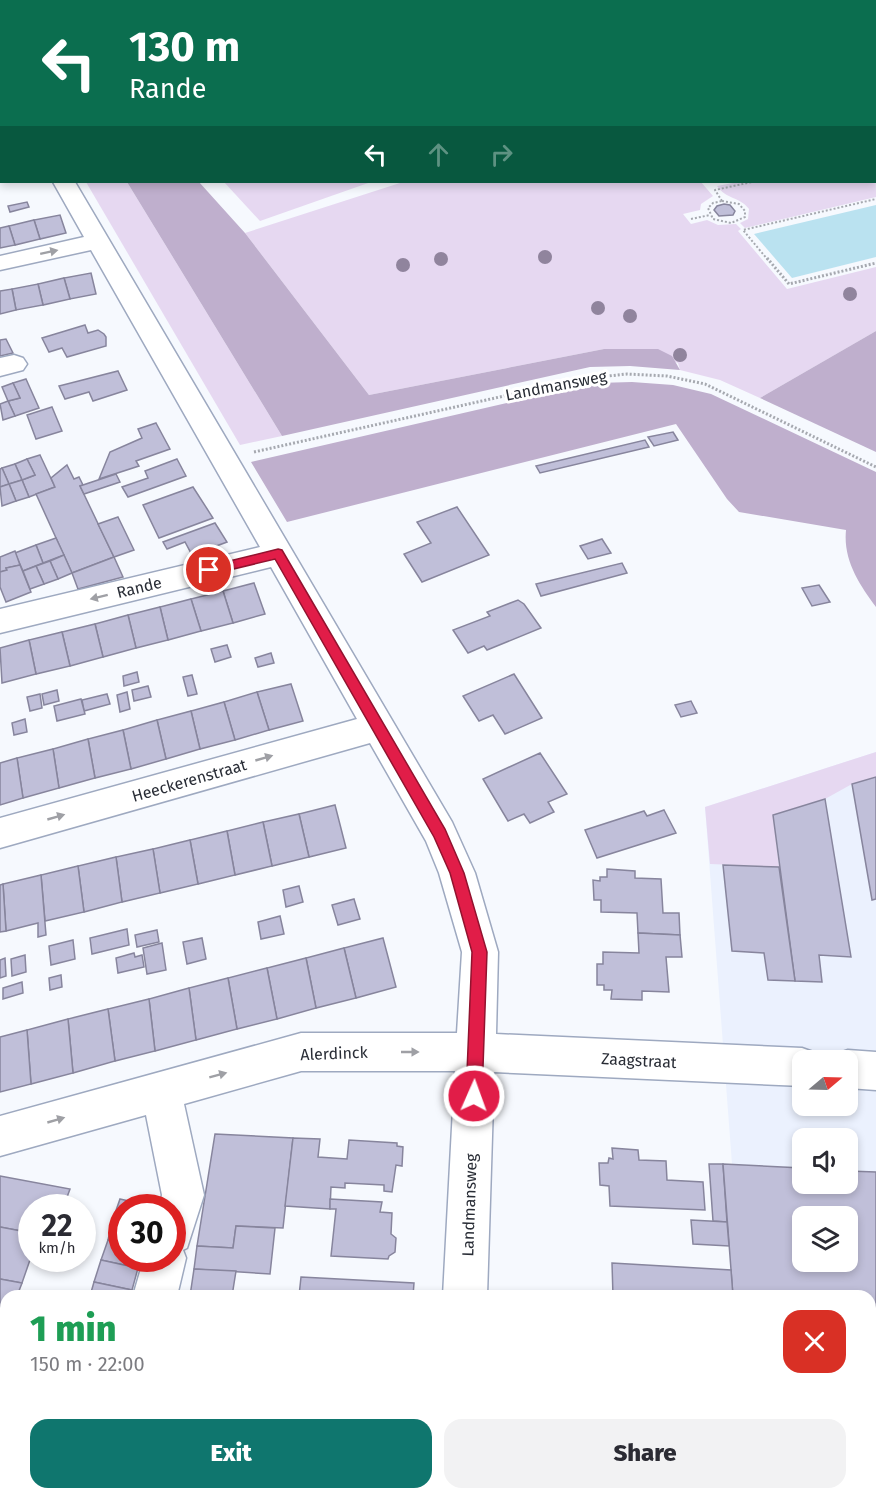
<!DOCTYPE html>
<meta charset="utf-8">
<style>
:root{--surface:#fff;--page:#f2f2f3;--text:#2b2b33;--muted:#7c7c81;--accent:#0f766e}
body{margin:0;font-family:"Fira Sans",sans-serif;background:var(--page);color:var(--text);height:100vh;display:flex;flex-direction:column;font-size:22px;white-space:nowrap}
*{box-sizing:border-box;margin:0}
p{font-size:20px;color:var(--muted)}
.icon{flex:none;width:33px;height:33px;fill:none;stroke:currentColor;stroke-width:2;stroke-linecap:round;stroke-linejoin:round}
.map{position:relative;flex:1;overflow:hidden}
.details{position:absolute;left:0px;top:1290px;width:876px;height:210px;display:flex;flex-direction:column;background:var(--surface);border-radius:18px 18px 0 0;box-shadow:0 3px 9px #0003}
.details>*{flex:none}
.banner{position:absolute;left:0px;top:0px;width:876px;height:183px;box-shadow:0 3px 9px #0003;background:#0b6e4f;color:#fff;overflow:hidden}
.needle{width:39px;rotate:71deg}
.fabs{position:absolute;left:792px;top:1050px;display:grid;gap:12px}
.fabs a{display:grid;place-items:center;width:66px;height:66px;border-radius:12px;background:var(--surface);box-shadow:0 3px 9px #0003;font-size:30px}
.speed{position:absolute;left:18px;top:1194px;display:flex;gap:12px;font-size:30px;font-weight:700;text-align:center}
.speed>*{display:grid;place-content:center;width:78px;height:78px;border-radius:50%;background:var(--surface);box-shadow:0 3px 9px #0003;line-height:1}
.speed small{font-size:15px;font-weight:400}
.speed .limit{border:9px solid #d22;background:#fff;color:#111}
.pin{position:absolute;display:grid;place-items:center;width:51px;height:51px;color:#fff;margin:-26px;border:3px solid #fff;border-radius:50%;box-shadow:0 2px 6px #0007}
.me{position:absolute;width:66px;margin:-33px;rotate:2deg;stroke-linejoin:round;filter:drop-shadow(0 0 4px #0008)}
.turn{display:flex;align-items:center;gap:21px;height:126px;padding:0 30px;font-size:27px}
.turn .icon{width:78px;height:78px;stroke-width:2.5}
.turn b{display:block;font-size:42px;line-height:51px}
.lanes{display:flex;align-items:center;height:57px;padding:0 30px;background:#0003;justify-content:center;gap:30px;direction:ltr}
.lanes .off{opacity:.35}
.round{display:grid;place-items:center;flex:none;width:63px;height:63px;border-radius:18px;background:var(--page)}
.headline{display:flex;align-items:center;justify-content:space-between;height:102px;padding:0 30px}
h1{font-size:36px;font-weight:800;line-height:45px;color:#1e9e55}
.primary-button{display:flex;gap:12px;margin-top:auto;padding:12px 30px}
.primary-button a{flex:1;height:69px;border-radius:18px;background:var(--accent);color:#fff;font-size:24px;font-weight:800;line-height:69px;text-align:center}
.primary-button a+a{background:var(--page);color:var(--text)}
.map>svg:first-child{display:block}
.built{fill:#ebf1fe;fill-rule:evenodd}
.green{fill:#e6d8f1}
.forest{fill:#bfafcd}
.water{fill:#bae2f0}
.building{fill:#c0bfd9;stroke:#87859d;stroke-width:1.5;fill-rule:evenodd}
.lines{fill:none;stroke-linecap:round;stroke-linejoin:round}
.minor-casing{stroke:#9ea9c0;stroke-width:3}
.path-far1{stroke:#a6a9b0;stroke-width:2;stroke-dasharray:2 2;stroke-linecap:butt}
.path{stroke:#a6a9b0;stroke-width:3;stroke-dasharray:2 2;stroke-linecap:butt}
.minor{fill:#fff;fill-rule:evenodd}
.tree{fill:#90849d}
.oneway{fill:#9fa0a5}
.route{fill:#e11d48;stroke:#92132f;stroke-width:1.5}
.labels{text-anchor:middle;stroke-width:6;stroke-linejoin:round;paint-order:stroke}
.street-label{font-size:16px;fill:#292d36;stroke:#fff}
</style>
<div class="map">
<svg width="876" height="1500" viewBox="0 0 876 1500">
<rect width="100%" height="100%" fill="#f6f9fe"/>
<path class="built" d="M 876,752 L 876,1500 L 757,1500 L 756,1494 L 870,1494 L 870,1296 L 742,1296 L 705,807 ZM 802,1060 L 848,1060 L 848,1106 L 802,1106 ZM 802,1138 L 848,1138 L 848,1184 L 802,1184 ZM 802,1216 L 848,1216 L 848,1262 L 802,1262 Z"/>
<g class="green">
<path d="M 875,105 L 876,197 L 745,228 L 740,223 L 748,219 L 749,209 C 739,196 727,200 717,186 L 738,182 L 874,182 Z"/>
<path d="M 86,182 L 127,182 L 282,436 L 240,445 Z"/>
<path d="M 224,182 L 371,182 L 260,221 Z"/>
<path d="M 403,182 L 701,182 L 713,196 L 701,204 L 700,210 L 683,214 L 691,224 L 707,220 L 718,225 L 736,224 L 741,229 L 738,231 L 787,289 L 876,267 L 876,331 L 760,398 L 720,380 L 680,370 L 678,363 L 634,349 L 604,349 L 369,395 L 245,233 Z"/>
<path d="M 876,752 L 876,777 L 852,784 L 825,799 L 773,815 L 779,867 L 710,864 L 705,807 Z"/>
</g>
<g class="forest">
<path d="M 127,182 L 199,182 L 245,233 L 369,395 L 604,349 L 658,349 L 672,356 L 680,370 L 630,366 L 590,367 L 282,436 Z"/>
<path d="M 876,331 L 876,452 L 760,398 Z"/>
<path d="M 632,382 L 673,385 L 711,394 L 876,472 L 876,607 C 859,584 843,560 846,530 L 739,512 L 727,499 L 676,424 L 287,522 L 251,462 L 572,388 L 597,383 Z"/>
</g>
<path class="water" d="M 876,205 L 876,257 L 792,278 L 754,234 Z"/>
<g class="building">
<path d="M 813,0 L 876,0 L 876,100 L 874,2 L 805,2 Z"/>
<path d="M 27,202 L 29,207 L 10,212 L 8,206 Z"/>
<path d="M 724,204 L 730,205 L 735,211 L 733,215 L 719,216 L 714,210 L 717,206 Z"/>
<path d="M 60,215 L 66,233 L 40,239 L 34,220 Z"/>
<path d="M 34,220 L 40,239 L 15,245 L 9,226 Z"/>
<path d="M 9,226 L 15,245 L 0,248 L 0,228 Z"/>
<path d="M 91,273 L 96,294 L 70,299 L 64,278 Z"/>
<path d="M 64,278 L 70,299 L 43,305 L 38,284 Z"/>
<path d="M 38,284 L 43,305 L 16,310 L 12,289 Z"/>
<path d="M 12,289 L 16,310 L 0,314 L 0,291 Z"/>
<path d="M 85,325 L 88,333 L 98,330 L 104,334 L 106,337 L 106,346 L 67,357 L 62,348 L 49,352 L 42,338 Z"/>
<path d="M 6,339 L 13,353 L 0,356 L 0,340 Z"/>
<path d="M 118,371 L 127,390 L 93,401 L 89,392 L 65,399 L 59,386 Z"/>
<path d="M 26,379 L 39,408 L 15,416 L 8,401 L 20,398 L 13,383 Z"/>
<path d="M 13,383 L 20,398 L 8,401 L 2,387 Z"/>
<path d="M 8,401 L 15,416 L 3,420 L 0,404 Z"/>
<path d="M 52,407 L 62,431 L 36,439 L 27,415 Z"/>
<path d="M 156,423 L 170,449 L 136,461 L 139,466 L 99,479 L 110,452 L 142,438 L 138,429 Z"/>
<path d="M 673,432 L 678,440 L 654,446 L 648,437 Z"/>
<path d="M 645,440 L 649,447 L 540,473 L 536,466 Z"/>
<path d="M 40,455 L 55,487 L 29,497 L 22,480 L 35,475 L 27,459 Z"/>
<path d="M 27,459 L 35,475 L 22,480 L 15,464 Z"/>
<path d="M 177,459 L 186,476 L 128,497 L 122,487 L 148,478 L 145,471 Z"/>
<path d="M 15,464 L 22,480 L 9,484 L 2,468 Z"/>
<path d="M 67,465 L 74,479 L 79,477 L 83,485 L 80,486 L 114,557 L 72,573 L 36,494 L 55,487 L 51,478 Z"/>
<path d="M 2,468 L 9,484 L 0,487 L 0,469 Z"/>
<path d="M 116,474 L 120,482 L 84,494 L 80,486 Z"/>
<path d="M 22,480 L 29,497 L 16,501 L 9,484 Z"/>
<path d="M 9,484 L 16,501 L 2,506 L 0,487 Z"/>
<path d="M 193,487 L 213,518 L 159,538 L 143,505 Z"/>
<path d="M 457,507 L 489,555 L 422,582 L 404,554 L 431,543 L 417,522 Z"/>
<path d="M 118,517 L 134,550 L 114,557 L 98,524 Z"/>
<path d="M 215,523 L 227,542 L 192,555 L 185,542 L 167,549 L 163,542 Z"/>
<path d="M 56,538 L 64,555 L 43,563 L 36,545 Z"/>
<path d="M 602,539 L 611,553 L 588,559 L 580,546 Z"/>
<path d="M 36,545 L 43,563 L 23,571 L 15,553 Z"/>
<path d="M 15,551 L 20,565 L 6,568 L 7,570 L 0,572 L 0,557 Z"/>
<path d="M 64,555 L 72,573 L 58,579 L 50,561 Z"/>
<path d="M 114,557 L 123,577 L 78,589 L 72,573 Z"/>
<path d="M 50,561 L 58,579 L 44,584 L 36,566 Z"/>
<path d="M 622,563 L 627,573 L 541,596 L 536,584 Z"/>
<path d="M 20,565 L 31,592 L 6,602 L 0,587 L 0,572 L 7,570 L 6,568 Z"/>
<path d="M 36,566 L 44,584 L 30,589 L 23,571 Z"/>
<path d="M 254,583 L 265,614 L 233,623 L 223,591 Z"/>
<path d="M 819,585 L 830,602 L 812,606 L 802,588 Z"/>
<path d="M 223,591 L 233,623 L 201,631 L 191,599 Z"/>
<path d="M 191,599 L 201,631 L 168,640 L 160,607 Z"/>
<path d="M 518,600 L 524,604 L 541,628 L 487,650 L 484,646 L 468,653 L 453,630 L 490,616 L 487,612 Z"/>
<path d="M 160,607 L 168,640 L 136,648 L 128,615 Z"/>
<path d="M 128,615 L 136,648 L 103,657 L 95,624 Z"/>
<path d="M 95,624 L 103,657 L 70,666 L 62,632 Z"/>
<path d="M 62,632 L 70,666 L 36,674 L 29,640 Z"/>
<path d="M 29,640 L 36,674 L 2,683 L 0,648 Z"/>
<path d="M 227,645 L 231,657 L 215,662 L 211,649 Z"/>
<path d="M 271,653 L 274,663 L 258,667 L 255,658 Z"/>
<path d="M 137,672 L 139,682 L 124,686 L 123,676 Z"/>
<path d="M 514,674 L 542,718 L 505,734 L 493,715 L 479,721 L 463,696 Z"/>
<path d="M 192,675 L 197,694 L 188,696 L 183,677 Z"/>
<path d="M 291,684 L 303,721 L 269,730 L 257,692 Z"/>
<path d="M 148,686 L 151,697 L 134,701 L 132,690 Z"/>
<path d="M 57,690 L 59,701 L 44,705 L 42,694 Z"/>
<path d="M 127,692 L 130,709 L 120,712 L 117,695 Z"/>
<path d="M 257,692 L 269,730 L 235,740 L 224,702 Z"/>
<path d="M 40,694 L 42,708 L 30,711 L 27,697 Z"/>
<path d="M 107,694 L 110,704 L 84,711 L 82,700 Z"/>
<path d="M 81,699 L 85,714 L 57,721 L 54,706 Z"/>
<path d="M 691,701 L 697,713 L 681,717 L 675,705 Z"/>
<path d="M 224,702 L 235,740 L 200,749 L 191,711 Z"/>
<path d="M 191,711 L 200,749 L 166,759 L 157,720 Z"/>
<path d="M 25,719 L 27,732 L 14,735 L 12,723 Z"/>
<path d="M 157,720 L 166,759 L 131,769 L 123,730 Z"/>
<path d="M 123,730 L 131,769 L 95,778 L 88,739 Z"/>
<path d="M 88,739 L 95,778 L 59,788 L 53,749 Z"/>
<path d="M 53,749 L 59,788 L 23,798 L 17,758 Z"/>
<path d="M 540,753 L 567,794 L 548,802 L 554,812 L 530,823 L 524,814 L 508,821 L 483,779 Z"/>
<path d="M 17,758 L 23,798 L 0,805 L 0,763 Z"/>
<path d="M 876,777 L 876,899 L 872,900 L 852,784 Z"/>
<path d="M 825,799 L 851,957 L 819,955 L 822,982 L 795,981 L 773,815 Z"/>
<path d="M 335,805 L 346,848 L 309,857 L 299,814 Z"/>
<path d="M 664,810 L 676,833 L 597,858 L 585,830 L 644,811 L 647,816 Z"/>
<path d="M 299,814 L 309,857 L 272,866 L 263,822 Z"/>
<path d="M 263,822 L 272,866 L 235,875 L 227,831 Z"/>
<path d="M 227,831 L 235,875 L 198,884 L 190,840 Z"/>
<path d="M 190,840 L 198,884 L 160,893 L 153,849 Z"/>
<path d="M 153,849 L 160,893 L 122,902 L 116,857 Z"/>
<path d="M 116,857 L 122,902 L 84,912 L 78,866 Z"/>
<path d="M 723,865 L 779,867 L 795,981 L 768,980 L 764,953 L 732,951 Z"/>
<path d="M 78,866 L 84,912 L 45,921 L 41,875 Z"/>
<path d="M 607,869 L 635,871 L 635,878 L 661,879 L 663,913 L 679,913 L 680,935 L 638,933 L 637,913 L 601,912 L 601,900 L 594,900 L 593,880 L 600,881 L 600,877 L 607,877 Z"/>
<path d="M 41,875 L 46,935 L 38,937 L 38,923 L 6,931 L 3,884 Z"/>
<path d="M 3,884 L 6,931 L 0,932 L 0,885 Z"/>
<path d="M 299,886 L 303,902 L 286,907 L 283,890 Z"/>
<path d="M 354,899 L 360,919 L 338,925 L 332,905 Z"/>
<path d="M 280,916 L 284,934 L 261,939 L 258,922 Z"/>
<path d="M 127,929 L 129,945 L 92,954 L 90,938 Z"/>
<path d="M 157,930 L 159,942 L 137,947 L 135,935 Z"/>
<path d="M 638,933 L 680,935 L 682,957 L 666,957 L 669,992 L 642,991 L 642,1000 L 611,999 L 612,990 L 604,990 L 604,985 L 597,985 L 597,964 L 603,964 L 603,952 L 639,953 Z"/>
<path d="M 202,938 L 206,959 L 187,964 L 183,942 Z"/>
<path d="M 383,938 L 396,987 L 356,998 L 344,948 Z"/>
<path d="M 73,940 L 75,959 L 51,965 L 49,946 Z"/>
<path d="M 162,943 L 166,970 L 147,974 L 143,948 Z"/>
<path d="M 344,948 L 356,998 L 316,1008 L 306,958 Z"/>
<path d="M 134,953 L 135,957 L 142,955 L 144,967 L 118,973 L 116,958 Z"/>
<path d="M 25,955 L 26,972 L 12,976 L 11,959 Z"/>
<path d="M 5,958 L 6,976 L 0,978 L 0,960 Z"/>
<path d="M 306,958 L 316,1008 L 277,1019 L 267,968 Z"/>
<path d="M 267,968 L 277,1019 L 237,1029 L 228,978 Z"/>
<path d="M 61,975 L 62,987 L 50,990 L 49,978 Z"/>
<path d="M 228,978 L 237,1029 L 196,1040 L 189,988 Z"/>
<path d="M 22,982 L 23,993 L 3,999 L 3,988 Z"/>
<path d="M 189,988 L 196,1040 L 155,1051 L 149,999 Z"/>
<path d="M 149,999 L 155,1051 L 115,1061 L 108,1009 Z"/>
<path d="M 108,1009 L 115,1061 L 73,1073 L 68,1019 Z"/>
<path d="M 68,1019 L 73,1073 L 31,1084 L 27,1030 Z"/>
<path d="M 27,1030 L 31,1084 L 0,1092 L 0,1037 Z"/>
<path d="M 215,1134 L 293,1138 L 283,1228 L 236,1226 L 233,1248 L 197,1246 Z"/>
<path d="M 293,1138 L 320,1139 L 318,1157 L 347,1159 L 349,1140 L 397,1143 L 397,1146 L 403,1147 L 402,1166 L 396,1165 L 392,1192 L 384,1191 L 384,1185 L 345,1183 L 345,1188 L 331,1187 L 330,1209 L 285,1206 Z"/>
<path d="M 612,1148 L 638,1150 L 639,1160 L 666,1161 L 667,1180 L 703,1182 L 705,1210 L 610,1206 L 609,1186 L 600,1185 L 599,1163 L 608,1163 L 609,1158 L 613,1159 Z"/>
<path d="M 709,1164 L 723,1164 L 727,1222 L 713,1221 Z"/>
<path d="M 723,1164 L 802,1168 L 802,1184 L 848,1184 L 848,1171 L 876,1172 L 876,1312 L 870,1311 L 870,1296 L 733,1296 ZM 802,1216 L 848,1216 L 848,1262 L 802,1262 Z"/>
<path d="M 0,1176 L 70,1189 L 63,1208 L 32,1208 L 32,1233 L 0,1227 Z"/>
<path d="M 120,1199 L 156,1207 L 122,1208 L 122,1221 L 113,1219 Z"/>
<path d="M 330,1199 L 382,1202 L 380,1212 L 392,1213 L 391,1234 L 396,1238 L 395,1252 L 389,1256 L 388,1259 L 331,1256 L 336,1209 L 330,1209 Z"/>
<path d="M 113,1219 L 122,1221 L 122,1243 L 108,1240 Z"/>
<path d="M 691,1220 L 727,1222 L 729,1246 L 693,1244 Z"/>
<path d="M 236,1226 L 275,1228 L 270,1274 L 194,1269 L 197,1246 L 233,1248 Z"/>
<path d="M 0,1227 L 32,1233 L 32,1254 L 22,1283 L 0,1279 Z"/>
<path d="M 108,1240 L 122,1243 L 122,1258 L 141,1258 L 138,1268 L 101,1260 Z"/>
<path d="M 101,1260 L 138,1268 L 132,1290 L 94,1282 Z"/>
<path d="M 612,1263 L 731,1270 L 733,1296 L 613,1296 Z"/>
<path d="M 194,1269 L 236,1271 L 232,1296 L 190,1296 Z"/>
<path d="M 301,1277 L 414,1283 L 413,1296 L 299,1296 Z"/>
<path d="M 0,1279 L 22,1283 L 17,1296 L 6,1296 L 6,1327 L 3,1334 L 0,1334 Z"/>
<path d="M 94,1282 L 132,1290 L 130,1296 L 90,1296 Z"/>
<path d="M 6,1483 L 6,1494 L 26,1494 L 25,1500 L 1,1500 Z"/>
<path d="M 28,1494 L 43,1494 L 69,1500 L 26,1500 Z"/>
<path d="M 114,1494 L 131,1494 L 158,1496 L 157,1500 L 113,1500 Z"/>
<path d="M 158,1494 L 187,1494 L 187,1500 L 157,1499 Z"/>
<path d="M 327,1494 L 388,1494 L 388,1500 L 326,1500 Z"/>
<rect x="656" y="1494" width="65" height="6"/>
</g>
<g class="lines">
<defs>
<g id="minor">
<path d="M 327,0 L 350,0 L 326,2 Z"/>
<rect x="0" y="56" width="2" height="14"/>
<rect x="0" y="138" width="2" height="14"/>
<path d="M 53,182 L 75,182 L 452,822 L 475,873 L 498,952 L 496,1034 L 802,1048 L 816,1053 L 819,1060 L 802,1060 L 802,1086 L 494,1072 L 487,1296 L 443,1296 L 455,1071 L 301,1071 L 184,1104 L 204,1195 L 187,1248 L 183,1250 L 186,1258 L 177,1296 L 133,1296 L 144,1258 L 172,1258 L 172,1208 L 159,1208 L 162,1195 L 146,1115 L 0,1156 L 0,1116 L 301,1033 L 457,1033 L 462,952 L 439,873 L 426,841 L 370,743 L 0,848 L 0,818 L 357,719 L 271,567 L 0,633 L 0,609 L 260,547 L 91,250 L 0,270 L 0,256 L 84,237 Z"/>
<path d="M 14,355 L 23,358 L 27,364 L 23,370 L 0,376 L 0,358 Z"/>
<path d="M 848,1050 L 876,1052 L 876,1090 L 848,1088 L 848,1060 L 832,1060 L 834,1055 Z"/>
<path d="M 77,1494 L 123,1494 L 122,1500 L 76,1500 Z"/>
<rect x="434" y="1494" width="46" height="6"/>
</g>
</defs>
<use href="#minor" class="minor-casing"/>
<g class="path-far1">
<path d="M 269,2 L 273,0"/>
<path d="M 722,201 L 739,204 L 745,211 L 745,217 L 731,223 L 713,219 L 708,208 L 713,203 Z"/>
<path d="M 722,201 L 715,190 L 752,182"/>
<path d="M 691,219 L 710,215"/>
<path d="M 768,260 L 743,230 L 876,199"/>
</g>
<g class="path">
<path d="M 767,258 L 789,284 L 876,263"/>
<path d="M 254,452 L 580,379 L 627,374 L 667,376 L 705,384 L 876,467"/>
</g>
<use href="#minor" class="minor"/>
</g>
<g class="tree">
<circle cx="545" cy="257" r="7"/>
<circle cx="441" cy="259" r="7"/>
<circle cx="403" cy="265" r="7"/>
<circle cx="850" cy="294" r="7"/>
<circle cx="598" cy="308" r="7"/>
<circle cx="630" cy="316" r="7"/>
<circle cx="680" cy="355" r="7"/>
</g>
<defs><path id="oneway-solid" d="M-6-.8H1V-3.2L6.5 0L1 3.2V.8H-6Z" transform="scale(1.5)"/></defs>
<g class="oneway">
<use href="#oneway-solid" transform="translate(49 252) rotate(-12)"/>
<use href="#oneway-solid" transform="translate(99 597) rotate(166)"/>
<use href="#oneway-solid" transform="translate(264 758) rotate(-16)"/>
<use href="#oneway-solid" transform="translate(56 817) rotate(-16)"/>
<use href="#oneway-solid" transform="translate(410 1052)"/>
<use href="#oneway-solid" transform="translate(218 1075) rotate(-15)"/>
<use href="#oneway-solid" transform="translate(56 1120) rotate(-16)"/>
</g>
<path class="route" d="M 278,549 L 282,550 L 445,829 L 464,873 L 487,952 L 482,1096 L 479,1102 L 474,1105 L 468,1102 L 466,1096 L 472,952 L 450,873 L 434,837 L 275,559 L 209,575 L 203,570 L 209,566 Z"/>
<g class="labels">
<g class="street-label">
<text transform="translate(556 385) rotate(-11)" y="6">Landmansweg</text>
<text transform="translate(139 587) rotate(-14)" y="6">Rande</text>
<text transform="translate(189 780) rotate(-16)" y="6">Heeckerenstraat</text>
<text transform="translate(334 1053) rotate(-2)" y="6">Alerdinck</text>
<text transform="translate(639 1060) rotate(3)" y="6">Zaagstraat</text>
<text transform="translate(469 1205) rotate(-88)" y="6">Landmansweg</text>
</g>
</g>
</svg>
<div class="fabs">
<a><svg class="needle" viewBox="-14 -14 28 28"><path d="M0-13l5 13h-10z" fill="#e53935"/><path d="M0 13l5-13h-10z" fill="#7c7c81"/></svg></a>
<a><svg class="icon" aria-label="sound" viewBox="0 0 24 24"><path d="M4 9h4l5-4v14l-5-4H4zM17 9q2 3 0 6"/></svg></a>
<a><svg class="icon" aria-label="layers" viewBox="0 0 24 24"><path d="M12 4l9 5-9 5-9-5zM3 14l9 5 9-5"/></svg></a>
</div>
<div class="speed"><div>22<small>km/h</small></div><div class="limit">30</div></div>
<div class="pin" style="left:209px;top:570px;background:#d93025"><svg class="icon" aria-label="arrive" viewBox="0 0 24 24"><path d="M6 21V4h12l-3 4 3 4H6"/></svg></div>
<svg class="me" style="left:474px;top:1096px" viewBox="-20 -20 40 40"><circle r="17" fill="#e11d48" stroke="#fff" stroke-width="3"/><path d="M0-11L8 9 0 5-8 9z" fill="#fff"/></svg>
<div class="banner">
<div class="turn"><svg class="icon" aria-label="left" viewBox="0 0 24 24"><path d="M17 20v-9H6M10 6l-5 5 5 5"/></svg><div><b>130 m</b>Rande</div></div>
<div class="lanes"><svg class="icon" aria-label="left" viewBox="0 0 24 24"><path d="M17 20v-9H6M10 6l-5 5 5 5"/></svg><svg class="icon off" aria-label="ahead" viewBox="0 0 24 24"><path d="M12 20V5M6 11l6-6 6 6"/></svg><svg class="icon off" aria-label="right" viewBox="0 0 24 24"><path d="M7 20v-9h11M14 6l5 5-5 5"/></svg></div>
</div>
<section class="details">
<div class="headline"><div><h1>1 min</h1><p>150 m · 22:00</p></div><a class="round" style="background:#d93025;color:#fff"><svg class="icon" aria-label="close" viewBox="0 0 24 24"><path d="M6 6l12 12M18 6L6 18"/></svg></a></div>
<div class="primary-button"><a>Exit</a><a>Share</a></div>
</section>
</div>
